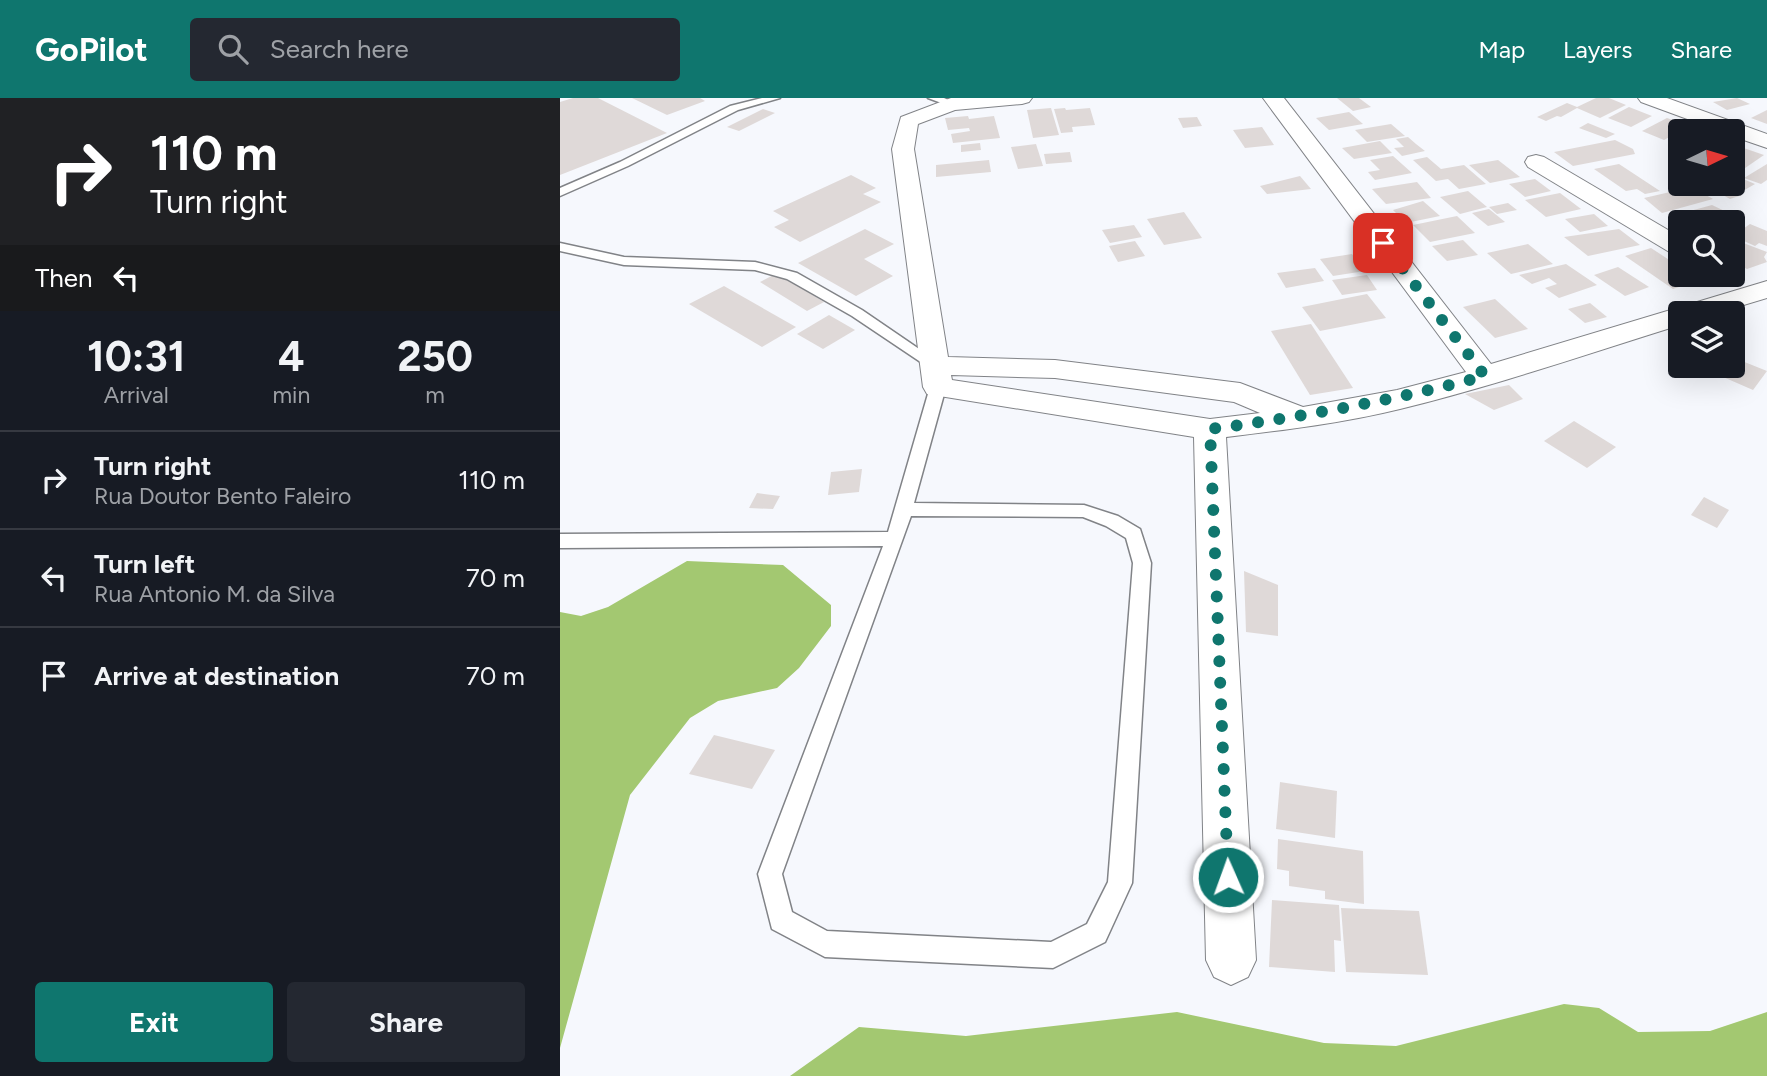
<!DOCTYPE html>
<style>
:root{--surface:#171b24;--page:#242831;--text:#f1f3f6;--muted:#9ea1a6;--line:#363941;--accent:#0f766e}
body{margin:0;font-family:Figtree,sans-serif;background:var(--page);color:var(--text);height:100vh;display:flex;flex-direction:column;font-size:26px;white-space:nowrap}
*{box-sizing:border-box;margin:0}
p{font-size:23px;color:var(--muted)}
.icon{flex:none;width:38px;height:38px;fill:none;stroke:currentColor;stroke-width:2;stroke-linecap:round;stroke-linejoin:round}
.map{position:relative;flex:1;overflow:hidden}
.drawer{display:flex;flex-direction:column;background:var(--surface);width:560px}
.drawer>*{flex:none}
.guide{background:#202124;color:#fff;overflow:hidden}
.needle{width:46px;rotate:85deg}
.controls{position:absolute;left:1108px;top:21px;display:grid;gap:14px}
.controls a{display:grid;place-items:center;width:77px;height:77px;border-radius:7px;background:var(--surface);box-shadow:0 7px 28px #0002;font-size:35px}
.pin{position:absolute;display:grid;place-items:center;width:60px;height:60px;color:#fff;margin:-30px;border-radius:14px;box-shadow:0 4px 10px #0006}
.me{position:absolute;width:77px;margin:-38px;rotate:358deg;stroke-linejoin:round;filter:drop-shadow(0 0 5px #0008)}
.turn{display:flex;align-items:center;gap:24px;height:147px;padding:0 35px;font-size:32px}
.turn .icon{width:91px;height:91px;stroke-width:2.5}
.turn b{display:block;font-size:49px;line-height:60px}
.then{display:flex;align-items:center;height:66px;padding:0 35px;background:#0003;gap:14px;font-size:26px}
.eta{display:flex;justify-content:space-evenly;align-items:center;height:119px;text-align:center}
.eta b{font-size:42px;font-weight:700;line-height:49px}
.action{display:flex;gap:14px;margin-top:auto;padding:14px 35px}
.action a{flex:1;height:80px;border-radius:7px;background:var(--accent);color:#fff;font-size:28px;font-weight:700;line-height:80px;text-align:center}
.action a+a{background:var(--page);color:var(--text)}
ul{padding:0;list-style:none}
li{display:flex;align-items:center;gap:21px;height:98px;padding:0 35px;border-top:2px solid var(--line)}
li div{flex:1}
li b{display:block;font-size:26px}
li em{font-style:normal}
header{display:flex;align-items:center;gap:42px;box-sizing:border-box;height:98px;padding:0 35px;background:var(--accent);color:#fff}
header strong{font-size:33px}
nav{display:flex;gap:38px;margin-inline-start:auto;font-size:24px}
.search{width:490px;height:63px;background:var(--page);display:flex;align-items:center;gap:18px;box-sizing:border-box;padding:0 24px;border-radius:7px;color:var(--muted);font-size:26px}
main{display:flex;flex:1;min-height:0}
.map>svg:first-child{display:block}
.forest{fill:#a3c871}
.building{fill:#dfd9d8}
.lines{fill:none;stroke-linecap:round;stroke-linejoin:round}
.lane-casing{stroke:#818387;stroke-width:3}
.street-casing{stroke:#818387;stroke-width:2}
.lane{fill:#fff;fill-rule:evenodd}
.street{fill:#fff;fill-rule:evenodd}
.route{stroke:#0f766e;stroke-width:12;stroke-dasharray:0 21.6}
</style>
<header>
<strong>GoPilot</strong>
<div class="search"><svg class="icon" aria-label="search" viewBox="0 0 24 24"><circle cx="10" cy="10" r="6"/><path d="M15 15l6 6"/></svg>Search here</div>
<nav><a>Map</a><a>Layers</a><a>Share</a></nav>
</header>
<main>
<section class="drawer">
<div class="guide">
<div class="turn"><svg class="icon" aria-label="right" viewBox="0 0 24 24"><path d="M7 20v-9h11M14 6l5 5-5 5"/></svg><div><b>110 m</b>Turn right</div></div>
<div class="then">Then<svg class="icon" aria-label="left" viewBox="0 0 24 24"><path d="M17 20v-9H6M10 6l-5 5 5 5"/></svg></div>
</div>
<div class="eta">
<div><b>10:31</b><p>Arrival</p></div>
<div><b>4</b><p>min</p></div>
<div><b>250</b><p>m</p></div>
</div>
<ul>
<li><svg class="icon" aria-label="right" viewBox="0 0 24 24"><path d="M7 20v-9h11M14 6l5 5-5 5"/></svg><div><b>Turn right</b><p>Rua Doutor Bento Faleiro</p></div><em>110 m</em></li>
<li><svg class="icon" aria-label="left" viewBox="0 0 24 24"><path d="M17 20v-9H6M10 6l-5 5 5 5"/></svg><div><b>Turn left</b><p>Rua Antonio M. da Silva</p></div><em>70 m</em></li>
<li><svg class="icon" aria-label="arrive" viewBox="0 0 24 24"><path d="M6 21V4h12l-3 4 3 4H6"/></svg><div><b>Arrive at destination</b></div><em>70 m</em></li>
</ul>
<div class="action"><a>Exit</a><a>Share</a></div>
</section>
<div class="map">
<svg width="1207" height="978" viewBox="0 0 1207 978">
<rect width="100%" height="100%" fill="#f6f8fd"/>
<g class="forest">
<path d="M 127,463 L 223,467 L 271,507 L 271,528 L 239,570 L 217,590 L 158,603 L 130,620 L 70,697 L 0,950 L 0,514 L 21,518 L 48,509 Z"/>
<path d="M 1004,906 L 1039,910 L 1078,934 L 1150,933 L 1207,914 L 1207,978 L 230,978 L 299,929 L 406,938 L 617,914 L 764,945 L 836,948 Z"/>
</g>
<g class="building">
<path d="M 13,0 L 38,0 L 107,35 L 0,77 L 0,4 Z"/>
<path d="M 72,0 L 140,0 L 145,3 L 107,17 Z"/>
<path d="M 777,0 L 799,0 L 811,9 L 793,13 Z"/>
<path d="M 1036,0 L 1049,0 L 1066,7 L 1040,20 L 1017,10 L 1001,19 L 997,18 L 986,23 L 977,19 L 1007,5 L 1017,9 Z"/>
<path d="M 1177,0 L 1190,6 L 1167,12 L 1153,4 Z"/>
<path d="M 1069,9 L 1092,18 L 1071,29 L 1048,20 Z"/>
<path d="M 491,10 L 499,37 L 473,40 L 467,12 Z"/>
<path d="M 505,10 L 506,12 L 530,10 L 535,27 L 512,29 L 513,34 L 501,35 L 494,11 Z"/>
<path d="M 203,11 L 215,15 L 179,33 L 167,29 Z"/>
<path d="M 1207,12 L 1207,26 L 1191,20 Z"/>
<path d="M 789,14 L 803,26 L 769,32 L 756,20 Z"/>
<path d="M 408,18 L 409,21 L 434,18 L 440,40 L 393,45 L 391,36 L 410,33 L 409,30 L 388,32 L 385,20 Z"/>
<path d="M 637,19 L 642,28 L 623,30 L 618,20 Z"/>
<path d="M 1107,20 L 1129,28 L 1104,42 L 1082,33 Z"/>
<path d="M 1028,25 L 1055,36 L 1046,40 L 1019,30 Z"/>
<path d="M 831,26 L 845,38 L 807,44 L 795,32 Z"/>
<path d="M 702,29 L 714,47 L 685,50 L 673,32 Z"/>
<path d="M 848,39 L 856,46 L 865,53 L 842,58 L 834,50 L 844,49 L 836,41 Z"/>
<path d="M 1055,42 L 1073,51 L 1075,56 L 1013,68 L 994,54 Z"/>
<path d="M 820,43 L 832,55 L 794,61 L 782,50 Z"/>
<path d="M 420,45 L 421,52 L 401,54 L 401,47 Z"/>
<path d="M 476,46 L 483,68 L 458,71 L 451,49 Z"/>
<path d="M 1172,46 L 1204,57 L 1172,79 Z"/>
<path d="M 510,54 L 512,64 L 486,66 L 484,56 Z"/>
<path d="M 833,58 L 852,75 L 815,82 L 808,74 L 820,72 L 810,62 Z"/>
<path d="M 867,59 L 881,71 L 904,67 L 926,86 L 899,91 L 888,81 L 876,83 L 853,62 Z"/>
<path d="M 429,62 L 431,74 L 376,79 L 376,67 Z"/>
<path d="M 938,62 L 960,79 L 930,85 L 909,67 Z"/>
<path d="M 1059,66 L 1100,93 L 1085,96 L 1077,91 L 1066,93 L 1034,71 Z"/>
<path d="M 1207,66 L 1207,82 L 1201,86 L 1184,80 Z"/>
<path d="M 291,77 L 316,90 L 303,96 L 321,104 L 240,144 L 214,129 L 229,122 L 213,113 Z"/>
<path d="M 740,78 L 751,91 L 707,96 L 700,88 Z"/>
<path d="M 1176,78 L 1195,86 L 1181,94 L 1160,86 L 1172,86 L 1172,80 Z"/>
<path d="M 975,81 L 991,93 L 965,99 L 949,86 Z"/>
<path d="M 857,84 L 871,100 L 826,106 L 812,91 Z"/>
<path d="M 1165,88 L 1182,97 L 1170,101 L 1154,92 Z"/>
<path d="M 1132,89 L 1153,101 L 1102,115 L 1084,100 Z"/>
<path d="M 908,93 L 927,109 L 900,116 L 880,99 Z"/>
<path d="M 1000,95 L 1021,111 L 986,119 L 965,102 Z"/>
<path d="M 863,103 L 880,118 L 846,125 L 833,112 Z"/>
<path d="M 948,105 L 957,112 L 937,116 L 929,109 Z"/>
<path d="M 1152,107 L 1171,116 L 1166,119 L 1156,116 L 1131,123 L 1119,116 Z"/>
<path d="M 929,111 L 945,124 L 928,128 L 912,115 Z"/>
<path d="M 624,114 L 642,140 L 604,147 L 587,121 Z"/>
<path d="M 1034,116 L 1048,128 L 1020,134 L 1005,121 Z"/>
<path d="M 897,118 L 915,135 L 870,144 L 853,127 Z"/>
<path d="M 1190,126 L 1207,133 L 1207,148 L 1199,145 L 1195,148 L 1173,138 Z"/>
<path d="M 574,127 L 582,139 L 550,145 L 542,132 Z"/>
<path d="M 305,131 L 334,146 L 304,161 L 333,178 L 296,198 L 238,165 Z"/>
<path d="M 1059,131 L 1080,147 L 1028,158 L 1004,139 Z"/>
<path d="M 903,142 L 918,157 L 887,163 L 872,148 Z"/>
<path d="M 575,143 L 585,158 L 558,164 L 549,148 Z"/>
<path d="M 1178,143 L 1207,154 L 1204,159 L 1207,164 L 1187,171 L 1172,163 L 1172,145 Z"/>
<path d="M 968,146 L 993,166 L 951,176 L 927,155 Z"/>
<path d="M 1091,150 L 1120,169 L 1120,177 L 1132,177 L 1140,182 L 1113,191 L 1065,158 Z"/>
<path d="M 792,156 L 805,173 L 773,178 L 760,161 Z"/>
<path d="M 1006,166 L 1037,187 L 999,200 L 985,190 L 997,186 L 989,180 L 972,186 L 959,177 Z"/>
<path d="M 1058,169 L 1089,189 L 1065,198 L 1034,177 Z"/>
<path d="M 755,170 L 764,183 L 726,190 L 717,175 Z"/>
<path d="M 217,175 L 264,204 L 247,213 L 200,184 Z"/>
<path d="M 807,177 L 817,192 L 782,197 L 772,182 Z"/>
<path d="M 164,188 L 236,229 L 202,249 L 129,206 Z"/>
<path d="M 807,196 L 826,220 L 760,233 L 742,209 Z"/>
<path d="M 935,201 L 968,231 L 935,240 L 903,209 Z"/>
<path d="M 1030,205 L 1047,219 L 1025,225 L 1008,211 Z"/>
<path d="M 269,217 L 295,232 L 263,251 L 237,236 Z"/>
<path d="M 751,226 L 793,290 L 750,297 L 711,233 Z"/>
<path d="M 1172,259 L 1207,273 L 1193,292 L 1138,268 L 1172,268 Z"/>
<path d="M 949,287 L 963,301 L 934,312 L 905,296 Z"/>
<path d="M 1014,323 L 1027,331 L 1056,349 L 1027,370 L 984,343 Z"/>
<path d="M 302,371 L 299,394 L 268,397 L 271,374 Z"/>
<path d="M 197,395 L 220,398 L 213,411 L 189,410 Z"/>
<path d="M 1144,399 L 1169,412 L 1157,430 L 1131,417 Z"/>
<path d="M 684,473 L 718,487 L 718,538 L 686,534 Z"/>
<path d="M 154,637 L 215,652 L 192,691 L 129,676 Z"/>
<path d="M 720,684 L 777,693 L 775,740 L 716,731 Z"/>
<path d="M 718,741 L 803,753 L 804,806 L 765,801 L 765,793 L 729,788 L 729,773 L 717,771 Z"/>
<path d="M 712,802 L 779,807 L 781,843 L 774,842 L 775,874 L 709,869 Z"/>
<path d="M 781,810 L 859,813 L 868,877 L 786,874 Z"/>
</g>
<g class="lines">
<defs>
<g id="lane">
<path d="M 202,0 L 220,0 L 178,12 L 68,68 L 0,98 L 0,90 L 60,64 L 170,8 Z"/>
<path d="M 368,0 L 384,0 L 397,6 L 392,9 Z"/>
<path d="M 0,145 L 64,159 L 195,164 L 237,175 L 302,212 L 384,268 L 376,273 L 371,271 L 292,218 L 227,181 L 195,172 L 64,167 L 0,153 Z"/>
<path d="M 378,284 L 386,289 L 354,405 L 524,407 L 558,418 L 580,431 L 591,465 L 572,785 L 545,844 L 493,870 L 265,859 L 212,831 L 198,776 L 323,448 L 0,450 L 0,436 L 328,434 L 370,289 ZM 351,418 L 523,419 L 546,428 L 566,440 L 573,465 L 548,784 L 527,826 L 491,844 L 267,833 L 232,814 L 222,776 Z"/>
</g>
<g id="street">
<path d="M 391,0 L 472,0 L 469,4 L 462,6 L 395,12 L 358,26 L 354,51 L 388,259 L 495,262 L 680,285 L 743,309 L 837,292 L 906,274 L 703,0 L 724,0 L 931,266 L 1207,183 L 1207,200 L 1157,215 L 1120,215 L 1120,227 C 1027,256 934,288 840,311 C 783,325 724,332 666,339 L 696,862 L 688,879 L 671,887 L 654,879 L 646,862 L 634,339 L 367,296 L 363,289 L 332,51 L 341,19 ZM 391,277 L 495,280 L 674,304 L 700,315 L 650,321 L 392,282 Z"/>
<path d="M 1078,0 L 1107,0 L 1207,36 L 1207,50 L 1172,38 L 1172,33 L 1160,33 L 1081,4 Z"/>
<path d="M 976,57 L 984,59 L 1120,139 L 1120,158 L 1111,155 L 968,69 L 965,64 L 968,59 Z"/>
</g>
</defs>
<use href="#lane" class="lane-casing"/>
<use href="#street" class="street-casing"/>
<use href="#lane" class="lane"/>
<use href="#street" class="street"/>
</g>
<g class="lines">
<path class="route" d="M 668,779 L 650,331 C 743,319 834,302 925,278 L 823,145"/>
</g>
</svg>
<div class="controls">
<a><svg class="needle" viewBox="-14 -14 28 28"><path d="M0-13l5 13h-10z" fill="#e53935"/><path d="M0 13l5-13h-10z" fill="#9ea1a6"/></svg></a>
<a><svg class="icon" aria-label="search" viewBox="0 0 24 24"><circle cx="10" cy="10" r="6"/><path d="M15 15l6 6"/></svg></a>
<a><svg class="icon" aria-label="layers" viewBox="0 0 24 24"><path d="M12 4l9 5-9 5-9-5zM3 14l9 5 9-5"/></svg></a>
</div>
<div class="pin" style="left:823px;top:145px;background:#d93025"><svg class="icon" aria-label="arrive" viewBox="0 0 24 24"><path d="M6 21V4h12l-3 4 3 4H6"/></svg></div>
<svg class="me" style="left:668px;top:779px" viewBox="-20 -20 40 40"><circle r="17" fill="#0f766e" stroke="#fff" stroke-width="3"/><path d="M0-11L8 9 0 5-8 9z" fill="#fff"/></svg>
</div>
</main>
